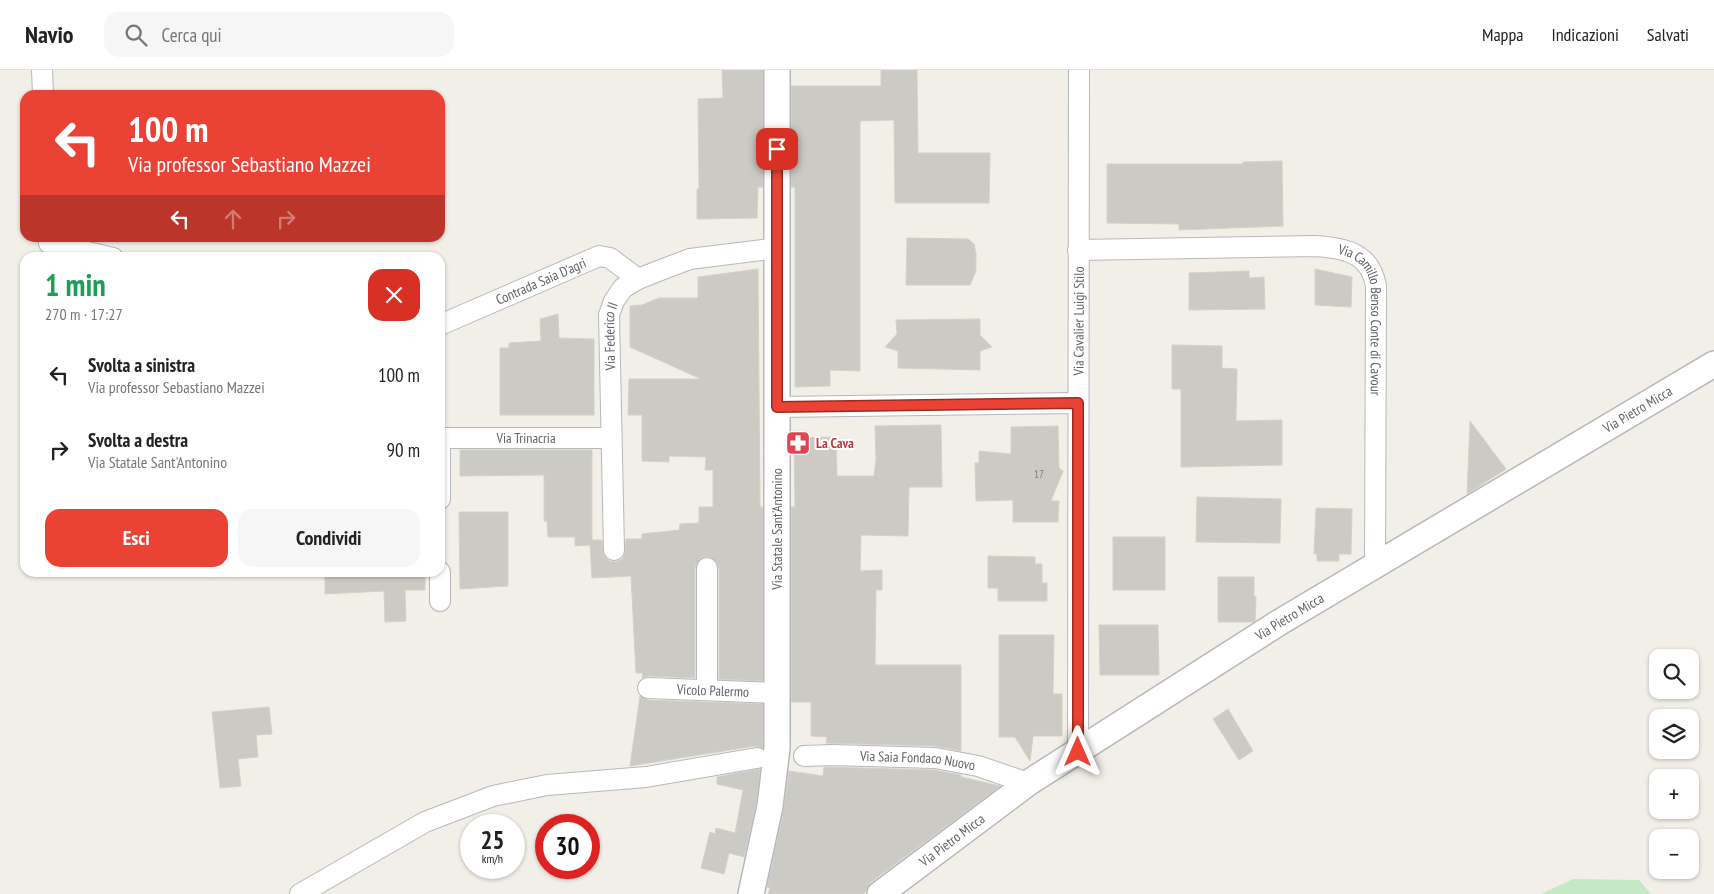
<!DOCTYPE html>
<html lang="it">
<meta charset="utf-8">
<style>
:root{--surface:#fff;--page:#f6f6f6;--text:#222;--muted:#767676;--line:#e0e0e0;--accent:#ea4335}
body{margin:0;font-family:"PT Sans Narrow",sans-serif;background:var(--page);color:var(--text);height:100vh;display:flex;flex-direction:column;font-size:19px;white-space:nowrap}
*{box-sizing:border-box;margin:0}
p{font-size:16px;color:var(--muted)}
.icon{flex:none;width:28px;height:28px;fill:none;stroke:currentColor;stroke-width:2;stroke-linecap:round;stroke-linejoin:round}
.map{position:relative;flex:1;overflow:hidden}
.details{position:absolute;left:20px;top:182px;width:425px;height:325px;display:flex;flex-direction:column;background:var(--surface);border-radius:15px;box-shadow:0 1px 4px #0004}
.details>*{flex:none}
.guide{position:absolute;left:20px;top:20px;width:425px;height:152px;border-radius:15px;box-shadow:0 1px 4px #0004;background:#ea4335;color:#fff;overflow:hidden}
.fabs{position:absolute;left:1649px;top:579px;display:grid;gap:10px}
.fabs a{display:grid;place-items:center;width:50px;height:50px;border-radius:10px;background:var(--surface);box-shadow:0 1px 4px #0004;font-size:25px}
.speed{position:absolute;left:460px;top:744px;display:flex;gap:10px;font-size:25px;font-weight:700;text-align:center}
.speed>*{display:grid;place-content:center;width:65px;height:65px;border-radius:50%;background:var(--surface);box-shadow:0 1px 4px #0004;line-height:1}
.speed small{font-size:12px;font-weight:400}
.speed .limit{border:8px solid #d22;background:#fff;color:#111}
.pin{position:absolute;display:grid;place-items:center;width:42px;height:42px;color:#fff;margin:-21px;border-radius:10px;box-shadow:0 2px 8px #0006}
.me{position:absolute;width:55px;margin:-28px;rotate:0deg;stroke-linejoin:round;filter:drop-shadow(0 0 4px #0008)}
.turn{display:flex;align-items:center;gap:18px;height:105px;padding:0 25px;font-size:22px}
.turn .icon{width:65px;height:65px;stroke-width:2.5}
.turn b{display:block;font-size:35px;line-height:42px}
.lanes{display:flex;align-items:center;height:48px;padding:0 25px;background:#0003;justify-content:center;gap:25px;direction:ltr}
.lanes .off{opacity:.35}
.round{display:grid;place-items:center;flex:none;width:52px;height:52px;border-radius:15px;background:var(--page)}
.overview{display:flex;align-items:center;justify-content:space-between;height:85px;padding:0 25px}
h1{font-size:30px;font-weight:700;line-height:38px;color:#1e9e55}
.button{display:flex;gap:10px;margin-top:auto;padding:10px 25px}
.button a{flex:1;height:58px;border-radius:15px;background:var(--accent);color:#fff;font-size:20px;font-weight:700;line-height:58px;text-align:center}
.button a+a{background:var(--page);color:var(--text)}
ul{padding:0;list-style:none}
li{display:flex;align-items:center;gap:15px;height:75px;padding:0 25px}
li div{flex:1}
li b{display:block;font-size:19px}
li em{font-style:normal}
header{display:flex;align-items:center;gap:30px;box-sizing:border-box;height:70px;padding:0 25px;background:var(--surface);border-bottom:1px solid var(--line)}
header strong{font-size:24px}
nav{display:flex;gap:28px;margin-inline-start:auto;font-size:18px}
.search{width:350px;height:45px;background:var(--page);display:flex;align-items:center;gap:12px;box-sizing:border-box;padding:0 18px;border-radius:15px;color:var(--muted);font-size:19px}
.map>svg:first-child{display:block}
.green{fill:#c5e8c5}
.building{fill:#cccac5;stroke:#d6d1c6}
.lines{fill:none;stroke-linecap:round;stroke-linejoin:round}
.minor-casing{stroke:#b5b8bc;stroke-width:22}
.tertiary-casing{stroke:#b5b8bc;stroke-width:28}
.minor{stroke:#fff;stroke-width:20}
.tertiary{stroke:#fff;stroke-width:25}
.route-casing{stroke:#982c22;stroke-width:12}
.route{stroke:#ea4335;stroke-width:9}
.labels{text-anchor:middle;stroke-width:4;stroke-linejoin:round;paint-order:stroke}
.number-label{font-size:11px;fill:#7a7d7f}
.street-label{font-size:14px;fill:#5f6368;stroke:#fff}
.health-label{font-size:14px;font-weight:bold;fill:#be3a42;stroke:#fff;text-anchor:start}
</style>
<header>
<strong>Navio</strong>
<div class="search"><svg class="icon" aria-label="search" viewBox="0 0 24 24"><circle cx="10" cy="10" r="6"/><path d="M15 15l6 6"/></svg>Cerca qui</div>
<nav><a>Mappa</a><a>Indicazioni</a><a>Salvati</a></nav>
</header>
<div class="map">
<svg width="1714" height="824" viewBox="0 0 1714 824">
<rect width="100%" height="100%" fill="#f1efe8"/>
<path class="green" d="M 1573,809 L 1639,810 L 1651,824 L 1541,824 Z"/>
<g class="building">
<path d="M 722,0 L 763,0 L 763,117 L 758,117 L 757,148 L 697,149 L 697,119 L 699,119 L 698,29 L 723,28 Z"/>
<path d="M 881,0 L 917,0 L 918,83 L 990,83 L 989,133 L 895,133 L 894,50 L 860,51 L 860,301 L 830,300 L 830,316 L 795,317 L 795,117 L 791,117 L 791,16 L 881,16 Z"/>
<path d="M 1282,91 L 1283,156 L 1179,160 L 1179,154 L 1107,153 L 1107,94 L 1243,94 L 1243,92 Z"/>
<path d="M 907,168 L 968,169 L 974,174 L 976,184 L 976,201 L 970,215 L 906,215 Z"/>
<path d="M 758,199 L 760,437 L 763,437 L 763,611 L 719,609 L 719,498 L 717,492 L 712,488 L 707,486 L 701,488 L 697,493 L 695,498 L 695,608 L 648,606 L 642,608 L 643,603 L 636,603 L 631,506 L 592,508 L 590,475 L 575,476 L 575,467 L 548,467 L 547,451 L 544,451 L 544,405 L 460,406 L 460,380 L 592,380 L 592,470 L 602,470 L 604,486 L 609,491 L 615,492 L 621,490 L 624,486 L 626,469 L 642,469 L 642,464 L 679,460 L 680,454 L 699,453 L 699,437 L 713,437 L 713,400 L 705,400 L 706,387 L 669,386 L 669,392 L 642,391 L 642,345 L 628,345 L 629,309 L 701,309 L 630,277 L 630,236 L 642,235 L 659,228 L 698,228 L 698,207 Z"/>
<path d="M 1315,199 L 1352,207 L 1351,237 L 1315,235 Z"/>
<path d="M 1249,201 L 1249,208 L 1264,207 L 1265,239 L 1189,240 L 1189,203 Z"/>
<path d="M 558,244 L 559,268 L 594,269 L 594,345 L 500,345 L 500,278 L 509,278 L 509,273 L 541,271 L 540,249 Z"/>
<path d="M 980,249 L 980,265 L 992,277 L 980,281 L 980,300 L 898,298 L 898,281 L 885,277 L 897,264 L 896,250 Z"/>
<path d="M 1172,275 L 1222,276 L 1222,298 L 1237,299 L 1236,351 L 1282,350 L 1282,395 L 1181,397 L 1181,319 L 1172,319 Z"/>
<path d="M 1470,351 L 1506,399 L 1467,424 L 1468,401 Z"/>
<path d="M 941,355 L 942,417 L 909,417 L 908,466 L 861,465 L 860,501 L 882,500 L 882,520 L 876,520 L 875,595 L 961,595 L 961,681 L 935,676 L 826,673 L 827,667 L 811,666 L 811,632 L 791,632 L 791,437 L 795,437 L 794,368 L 836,367 L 837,406 L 874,406 L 876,389 L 875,356 Z"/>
<path d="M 1058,356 L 1059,398 L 1063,401 L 1051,431 L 1059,431 L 1058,452 L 1013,452 L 1013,430 L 976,431 L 975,393 L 979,393 L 979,381 L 1011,384 L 1011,357 Z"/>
<path d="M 1197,427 L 1281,429 L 1280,473 L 1196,472 Z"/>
<path d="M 1316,438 L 1352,439 L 1351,484 L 1339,484 L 1339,491 L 1317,491 L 1317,484 L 1314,484 Z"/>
<path d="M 459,442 L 508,442 L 508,516 L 460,519 Z"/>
<rect x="1113" y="467" width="52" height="53"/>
<path d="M 988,486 L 1035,487 L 1035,494 L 1042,494 L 1042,513 L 1047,513 L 1047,531 L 998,531 L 998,518 L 988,518 Z"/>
<path d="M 325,502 L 425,502 L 425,520 L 405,520 L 406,551 L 385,552 L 384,521 L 325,524 Z"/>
<path d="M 1218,507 L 1254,507 L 1254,526 L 1256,527 L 1255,551 L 1253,552 L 1218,552 Z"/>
<path d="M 1099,555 L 1158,555 L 1159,605 L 1100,605 Z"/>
<path d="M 999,565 L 1054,565 L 1053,624 L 1062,624 L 1062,666 L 1033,666 L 1030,691 L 1015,667 L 999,667 Z"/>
<path d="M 640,626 L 648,630 L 763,634 L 763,678 L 755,676 L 630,696 Z"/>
<path d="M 269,637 L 272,664 L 256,665 L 258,687 L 238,689 L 241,716 L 220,718 L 212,642 Z"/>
<path d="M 1228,639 L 1253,681 L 1239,690 L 1213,649 Z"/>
<path d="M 824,697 L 934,700 L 961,705 L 961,707 L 1000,716 L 871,812 L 864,824 L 768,824 L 770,818 L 767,817 L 784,739 L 789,701 L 823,706 Z"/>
<path d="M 760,699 L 756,734 L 744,787 L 729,783 L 724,804 L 701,798 L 710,762 L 715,764 L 716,758 L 735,763 L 743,720 L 717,714 L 717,707 Z"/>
</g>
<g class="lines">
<defs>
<g id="minor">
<path d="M 42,0 L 43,25"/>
<path d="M 48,168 L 49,173 L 113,188"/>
<path id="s1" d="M 1078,180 L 1315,176 C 1344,178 1370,182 1376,216 L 1375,497"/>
<path id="s2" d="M 440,255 L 599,186 L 610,188 L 638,209"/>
<path d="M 777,337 L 1078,333"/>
<path id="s3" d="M 440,368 L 611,368"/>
<path d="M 440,429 L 440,368"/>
<path id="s4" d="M 614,480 L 609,245 L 614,231 L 623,218 L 638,209 L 666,198 L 690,189 L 778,178"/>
<path d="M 707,498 L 707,620"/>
<path d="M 440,502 L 440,531"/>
<path id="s5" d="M 648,618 L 777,623"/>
<path id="s6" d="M 1078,682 L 1079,0"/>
<path id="s7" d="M 804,686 L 832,685 L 935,688 L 978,696 L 1028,713"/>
<path d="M 300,824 L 425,752 L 493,726 L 547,715 L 646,707 L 757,688"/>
</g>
<g id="tertiary">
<path d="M 751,824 L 770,736 L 777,678 L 777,0"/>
<path id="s8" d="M 880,824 L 1028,713 L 1280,552 L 1714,294"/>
</g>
</defs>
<use href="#minor" class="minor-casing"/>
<use href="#tertiary" class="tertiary-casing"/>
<use href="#minor" class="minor"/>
<use href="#tertiary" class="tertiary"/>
</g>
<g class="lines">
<defs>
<path id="route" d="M 777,79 L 777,337 L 1078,333 L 1078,682"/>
</defs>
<use href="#route" class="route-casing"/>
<use href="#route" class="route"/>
</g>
<defs>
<symbol id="pharmacy-square" viewBox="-11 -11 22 22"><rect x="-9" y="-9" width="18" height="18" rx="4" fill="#e0444e" stroke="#fff"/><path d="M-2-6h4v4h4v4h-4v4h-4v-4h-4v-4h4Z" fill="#fff"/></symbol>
</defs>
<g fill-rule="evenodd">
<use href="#pharmacy-square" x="784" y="359" width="28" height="28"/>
</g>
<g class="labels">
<g class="number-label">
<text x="1039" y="408">17</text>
</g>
<g class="street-label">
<text dy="5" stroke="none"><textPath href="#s2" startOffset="110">Contrada Saia D'agri</textPath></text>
<text dy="5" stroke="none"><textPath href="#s6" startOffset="431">Via Cavalier Luigi Stilo</textPath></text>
<text dy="5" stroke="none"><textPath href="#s1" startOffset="344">Via Camillo Benso Conte di Cavour</textPath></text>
<text dy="5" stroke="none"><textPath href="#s4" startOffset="214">Via Federico II</textPath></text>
<text dy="5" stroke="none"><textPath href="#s8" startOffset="900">Via Pietro Micca</textPath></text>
<text dy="5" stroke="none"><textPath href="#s3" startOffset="86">Via Trinacria</textPath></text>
<text transform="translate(777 459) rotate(-90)" y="5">Via Statale Sant'Antonino</text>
<text dy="5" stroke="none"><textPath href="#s8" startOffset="495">Via Pietro Micca</textPath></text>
<text dy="5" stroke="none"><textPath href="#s5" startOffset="65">Vicolo Palermo</textPath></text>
<text dy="5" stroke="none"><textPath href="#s7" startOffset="114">Via Saia Fondaco Nuovo</textPath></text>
<text dy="5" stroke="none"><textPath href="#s8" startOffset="90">Via Pietro Micca</textPath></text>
</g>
<g class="health-label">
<text x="816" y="378">La Cava</text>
</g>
</g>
</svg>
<div class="fabs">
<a><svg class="icon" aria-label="search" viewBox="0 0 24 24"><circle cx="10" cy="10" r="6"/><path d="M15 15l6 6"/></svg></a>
<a><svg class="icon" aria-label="layers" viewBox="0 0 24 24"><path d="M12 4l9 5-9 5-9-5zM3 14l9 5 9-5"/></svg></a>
<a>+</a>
<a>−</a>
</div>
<div class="speed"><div>25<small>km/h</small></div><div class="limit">30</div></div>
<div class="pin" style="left:777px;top:79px;background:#d93025"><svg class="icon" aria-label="arrive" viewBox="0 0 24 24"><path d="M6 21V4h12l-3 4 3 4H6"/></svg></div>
<svg class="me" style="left:1078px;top:682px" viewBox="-20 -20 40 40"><path d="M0-17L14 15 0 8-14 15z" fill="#ea4335" stroke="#fff" stroke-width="4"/></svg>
<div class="guide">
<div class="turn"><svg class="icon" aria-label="left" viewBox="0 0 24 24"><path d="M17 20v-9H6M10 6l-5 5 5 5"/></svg><div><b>100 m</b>Via professor Sebastiano Mazzei</div></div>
<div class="lanes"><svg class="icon" aria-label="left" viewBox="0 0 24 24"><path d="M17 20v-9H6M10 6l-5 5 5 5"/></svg><svg class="icon off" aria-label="ahead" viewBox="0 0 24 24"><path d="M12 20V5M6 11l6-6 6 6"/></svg><svg class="icon off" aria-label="right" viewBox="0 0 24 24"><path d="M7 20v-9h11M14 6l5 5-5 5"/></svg></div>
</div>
<section class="details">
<div class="overview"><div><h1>1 min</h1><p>270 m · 17:27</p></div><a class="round" style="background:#d93025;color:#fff"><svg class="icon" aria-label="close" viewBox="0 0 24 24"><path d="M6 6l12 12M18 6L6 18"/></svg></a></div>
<ul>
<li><svg class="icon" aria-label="left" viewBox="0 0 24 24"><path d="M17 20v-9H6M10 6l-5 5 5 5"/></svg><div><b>Svolta a sinistra</b><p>Via professor Sebastiano Mazzei</p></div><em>100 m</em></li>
<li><svg class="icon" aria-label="right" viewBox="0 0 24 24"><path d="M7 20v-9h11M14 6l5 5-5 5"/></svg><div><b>Svolta a destra</b><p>Via Statale Sant'Antonino</p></div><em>90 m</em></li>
</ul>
<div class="button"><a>Esci</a><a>Condividi</a></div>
</section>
</div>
